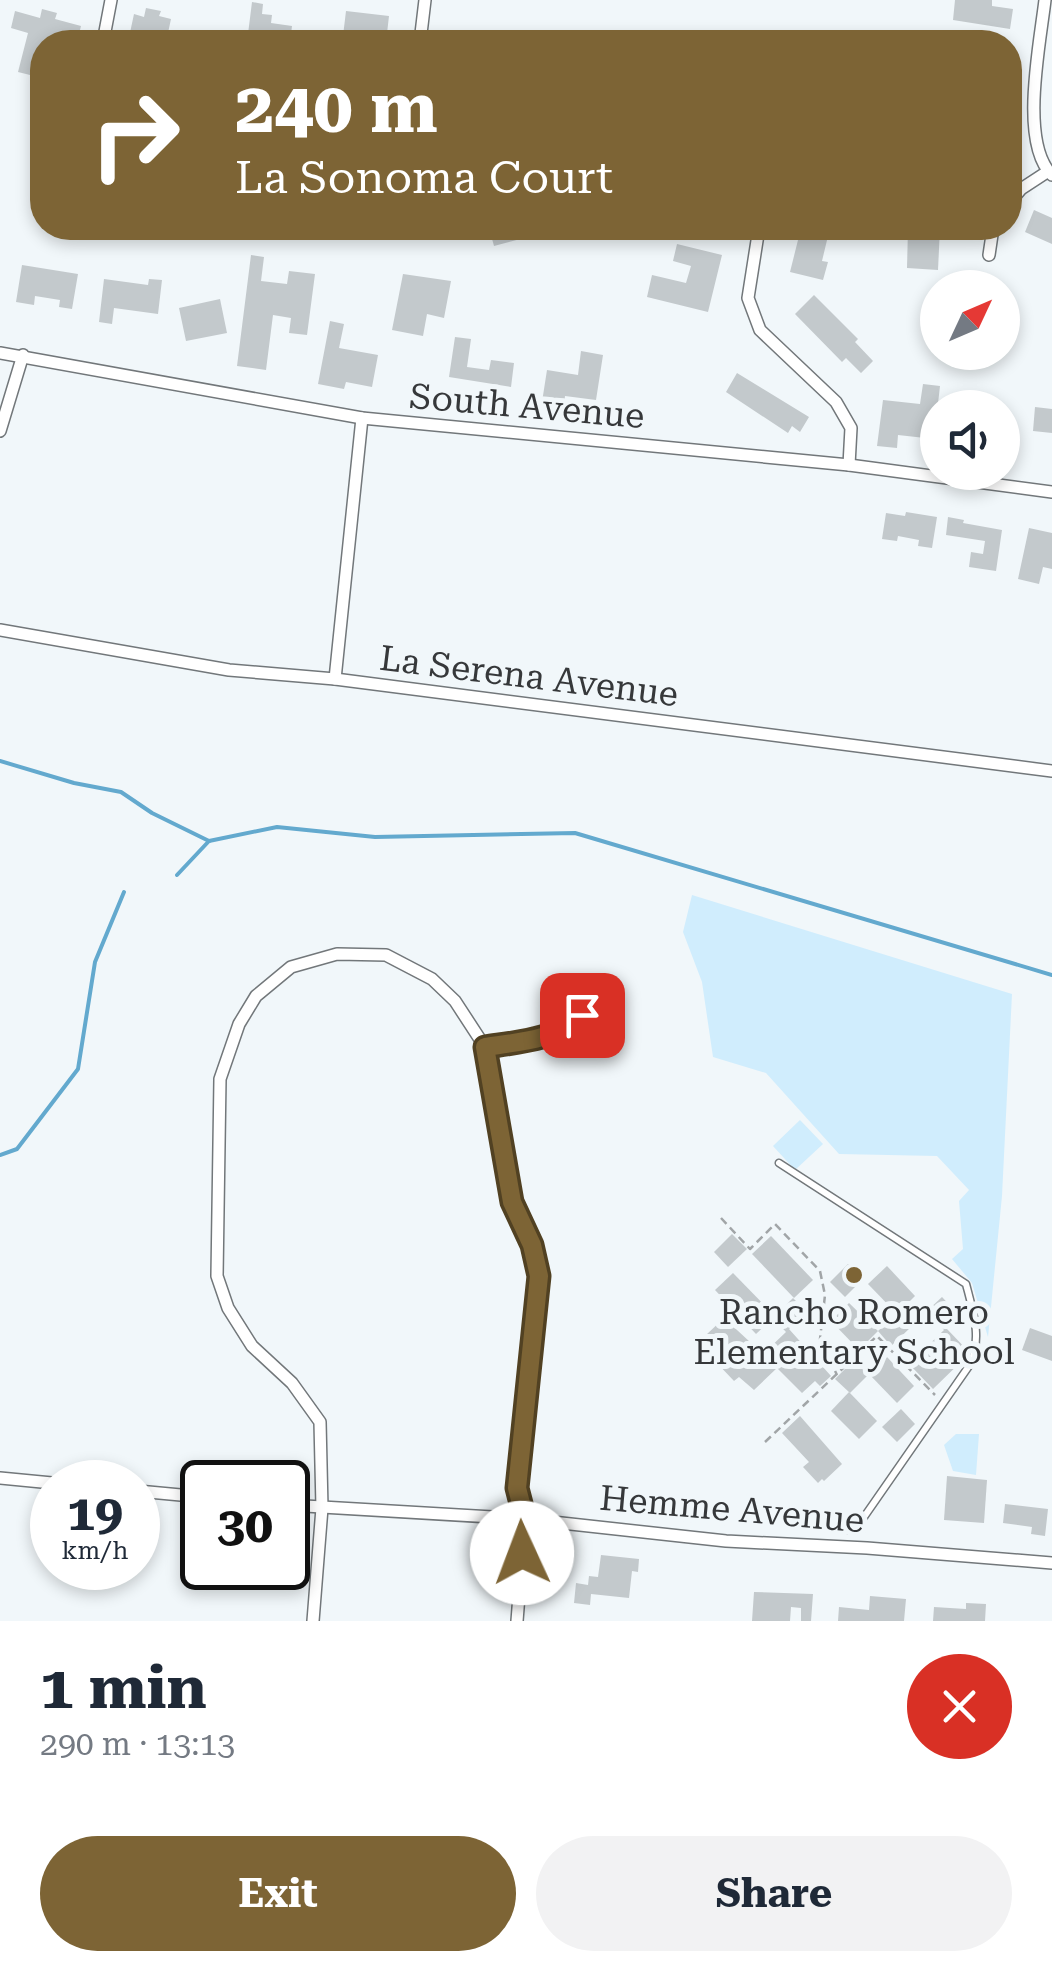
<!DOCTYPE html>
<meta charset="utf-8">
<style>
:root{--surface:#fff;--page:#f2f2f3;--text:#1f2937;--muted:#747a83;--accent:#7d6435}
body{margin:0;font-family:"Roboto Serif",serif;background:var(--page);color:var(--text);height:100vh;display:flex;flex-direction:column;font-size:38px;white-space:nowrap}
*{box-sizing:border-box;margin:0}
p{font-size:32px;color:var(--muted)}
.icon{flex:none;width:55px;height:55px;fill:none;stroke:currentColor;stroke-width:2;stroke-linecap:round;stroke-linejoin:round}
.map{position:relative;height:1621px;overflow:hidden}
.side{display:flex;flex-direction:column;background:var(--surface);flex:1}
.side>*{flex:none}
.banner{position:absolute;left:30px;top:30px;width:992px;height:210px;border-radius:40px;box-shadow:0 5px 15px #0003;background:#7d6435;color:#fff;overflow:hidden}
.needle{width:65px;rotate:46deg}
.fabs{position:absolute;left:920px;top:270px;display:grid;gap:20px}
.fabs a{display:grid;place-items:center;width:100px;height:100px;border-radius:50%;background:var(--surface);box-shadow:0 5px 15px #0003;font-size:50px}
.speed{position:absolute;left:30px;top:1460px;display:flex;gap:20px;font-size:50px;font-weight:700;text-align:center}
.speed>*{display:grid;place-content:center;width:130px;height:130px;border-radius:50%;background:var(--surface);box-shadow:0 5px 15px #0003;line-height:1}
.speed small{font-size:25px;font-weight:400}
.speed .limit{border:5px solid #111;border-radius:15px;background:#fff;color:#111}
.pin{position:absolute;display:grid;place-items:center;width:85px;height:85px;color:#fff;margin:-42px;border-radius:20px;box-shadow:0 5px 15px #0006}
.me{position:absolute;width:110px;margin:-55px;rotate:358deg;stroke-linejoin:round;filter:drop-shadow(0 0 8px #0008)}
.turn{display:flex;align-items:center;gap:35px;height:210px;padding:0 40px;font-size:45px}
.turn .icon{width:130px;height:130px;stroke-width:2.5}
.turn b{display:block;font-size:70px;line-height:85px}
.round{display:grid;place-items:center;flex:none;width:105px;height:105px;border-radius:52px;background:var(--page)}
.head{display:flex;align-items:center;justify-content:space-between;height:170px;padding:0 40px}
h1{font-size:60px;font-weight:700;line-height:75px}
.action{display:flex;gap:20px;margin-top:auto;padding:20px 40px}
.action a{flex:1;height:115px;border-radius:60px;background:var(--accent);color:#fff;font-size:40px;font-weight:700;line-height:115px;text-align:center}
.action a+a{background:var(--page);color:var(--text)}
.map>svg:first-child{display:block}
.green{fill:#d0edfd}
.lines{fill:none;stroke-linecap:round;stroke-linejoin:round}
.stream{stroke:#63a9ce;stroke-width:4}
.building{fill:#c3c9cc}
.lane-casing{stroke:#72777a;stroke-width:9}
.street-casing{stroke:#72777a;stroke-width:14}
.path{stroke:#a1a5a7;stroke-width:2.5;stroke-dasharray:8 5;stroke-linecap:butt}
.lane{stroke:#fff;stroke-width:6}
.street{stroke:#fff;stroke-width:11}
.route-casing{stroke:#514122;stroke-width:25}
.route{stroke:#7d6435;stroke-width:18}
.poi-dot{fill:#7d6435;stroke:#f1f7fa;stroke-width:4}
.labels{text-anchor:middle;stroke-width:10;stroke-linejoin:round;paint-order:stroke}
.street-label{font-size:35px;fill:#36383a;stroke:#f1f7fa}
.poi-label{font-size:35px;fill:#36383a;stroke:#f1f7fa}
</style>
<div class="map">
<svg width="1052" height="1621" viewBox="0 0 1052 1621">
<rect width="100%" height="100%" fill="#f1f7fa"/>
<g class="green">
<path d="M 692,895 L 1012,994 L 1002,1196 L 988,1337 L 972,1283 L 952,1259 L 963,1249 L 959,1201 L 969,1190 L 937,1156 L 839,1154 L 766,1073 L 713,1057 L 702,982 L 683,932 Z"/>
<path d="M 800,1120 L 823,1144 L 795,1170 L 773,1146 Z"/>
<path d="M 956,1434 L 979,1434 L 976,1475 L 953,1471 L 944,1445 Z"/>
</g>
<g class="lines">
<g class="stream">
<path d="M 0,761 L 74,783 L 121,792 L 152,813 L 209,841"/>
<path d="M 177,875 L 209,841 L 277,827 L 375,837 L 575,833 L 1052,975"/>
<path d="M 0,1155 L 17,1149 L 78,1069 L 95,962 L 124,892"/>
</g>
</g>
<g class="building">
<path d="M 955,0 L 992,0 L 992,6 L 1013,9 L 1010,29 L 953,20 Z"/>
<path d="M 252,2 L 263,4 L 262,14 L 272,15 L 271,23 L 292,26 L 290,42 L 247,42 Z"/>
<path d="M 146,8 L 161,11 L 159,16 L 171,19 L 166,42 L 128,42 L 134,14 L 144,17 Z"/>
<path d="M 42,9 L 57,13 L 55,19 L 81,26 L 77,42 L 42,42 L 42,78 L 18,72 L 28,33 L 11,28 L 15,11 L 40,18 Z"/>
<path d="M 346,11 L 389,16 L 386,42 L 350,42 L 351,37 L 343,36 Z"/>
<path d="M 1034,210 L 1052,218 L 1052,244 L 1025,232 Z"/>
<path d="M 489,228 L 545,228 L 547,232 L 494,246 Z"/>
<path d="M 801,228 L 837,228 L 835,238 L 828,236 L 822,261 L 828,262 L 823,280 L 790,272 Z"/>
<path d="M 908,228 L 940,228 L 938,270 L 907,268 Z"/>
<path d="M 677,244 L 722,255 L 708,312 L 647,297 L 652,275 L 686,283 L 691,266 L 673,261 Z"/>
<path d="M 251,255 L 264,257 L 261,281 L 287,284 L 289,271 L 315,274 L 307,335 L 289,333 L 291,318 L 273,315 L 266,370 L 237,366 Z"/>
<path d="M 22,265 L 78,274 L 72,309 L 59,307 L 60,300 L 35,296 L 34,305 L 16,302 Z"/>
<path d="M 403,274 L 451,281 L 444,318 L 427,314 L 423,336 L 392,330 Z"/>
<path d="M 104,279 L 148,285 L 149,279 L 162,280 L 158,314 L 114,308 L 112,324 L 99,322 Z"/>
<path d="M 814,295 L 858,339 L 855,342 L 873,361 L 861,373 L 846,358 L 842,362 L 795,314 Z"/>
<path d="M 220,299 L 227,333 L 186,341 L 179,308 Z"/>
<path d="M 330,321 L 344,324 L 339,348 L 378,355 L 372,387 L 346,382 L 344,389 L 318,384 Z"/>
<path d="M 455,337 L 471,339 L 467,367 L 489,370 L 491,360 L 514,363 L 511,387 L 449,377 Z"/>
<path d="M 581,351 L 603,355 L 596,400 L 565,396 L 564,406 L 542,402 L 547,370 L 578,375 Z"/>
<path d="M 737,373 L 809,417 L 800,432 L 792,426 L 788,433 L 726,392 Z"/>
<path d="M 923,384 L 940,386 L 934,439 L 898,435 L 897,448 L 877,446 L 883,400 L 920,404 Z"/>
<path d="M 1035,407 L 1052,409 L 1052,433 L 1033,431 Z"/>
<path d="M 906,512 L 937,517 L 932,548 L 918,546 L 919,540 L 898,536 L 897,541 L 882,539 L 886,513 L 905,516 Z"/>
<path d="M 948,517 L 964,520 L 963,523 L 1002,530 L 996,571 L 969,567 L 971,552 L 983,554 L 985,541 L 946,535 Z"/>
<path d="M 1029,528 L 1052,533 L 1052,569 L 1043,567 L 1039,584 L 1018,579 Z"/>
<path d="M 732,1234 L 747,1249 L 728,1267 L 714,1252 Z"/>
<path d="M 771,1236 L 813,1280 L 794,1298 L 752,1254 Z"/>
<path d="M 848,1264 L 863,1279 L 845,1297 L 830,1282 Z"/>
<path d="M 887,1266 L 915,1296 L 897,1314 L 868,1284 Z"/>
<path d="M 733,1273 L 775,1316 L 756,1334 L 715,1290 Z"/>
<path d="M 942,1297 L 960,1316 L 947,1329 L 970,1353 L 933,1389 L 909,1364 L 944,1330 L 927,1311 Z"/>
<path d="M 793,1298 L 807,1312 L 789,1329 L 831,1376 L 820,1386 L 815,1381 L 802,1393 L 777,1368 L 754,1390 L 739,1377 L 734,1381 L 715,1361 L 722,1352 L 706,1335 L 724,1318 L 763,1354 L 786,1332 L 773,1318 Z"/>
<path d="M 849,1303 L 878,1331 L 859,1350 L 831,1321 Z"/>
<path d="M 897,1314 L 910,1328 L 891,1346 L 878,1331 Z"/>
<path d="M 1030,1328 L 1052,1336 L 1052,1361 L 1022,1350 Z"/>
<path d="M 887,1357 L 914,1386 L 897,1403 L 869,1374 Z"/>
<path d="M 854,1360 L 868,1375 L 850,1393 L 835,1379 Z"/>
<path d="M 849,1392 L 877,1421 L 859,1439 L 831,1411 Z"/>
<path d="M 901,1409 L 915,1424 L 897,1442 L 882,1427 Z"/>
<path d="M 800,1416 L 842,1464 L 824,1481 L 822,1479 L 818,1483 L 803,1467 L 809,1462 L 782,1433 Z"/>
<path d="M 947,1476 L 987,1480 L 984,1523 L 944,1520 Z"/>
<path d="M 1005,1504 L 1048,1509 L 1045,1536 L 1031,1534 L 1032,1527 L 1003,1523 Z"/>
<path d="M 601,1555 L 639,1559 L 638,1572 L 632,1571 L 629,1598 L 591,1594 L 590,1605 L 574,1603 L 576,1583 L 588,1585 L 589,1576 L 598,1577 Z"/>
<path d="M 754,1592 L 813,1594 L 811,1621 L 801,1621 L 801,1608 L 791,1607 L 790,1621 L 752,1621 Z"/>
<path d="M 870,1596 L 906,1599 L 904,1621 L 838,1621 L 839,1607 L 869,1610 Z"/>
<path d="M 966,1603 L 986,1604 L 985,1621 L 933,1621 L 934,1607 L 966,1609 Z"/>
</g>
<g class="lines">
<defs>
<path id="lane" d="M 779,1163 L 966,1284 C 973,1311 983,1340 969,1366 L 864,1517 L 848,1530"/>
<g id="street">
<path d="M 1045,0 C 1040,44 1019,143 1052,175"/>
<path d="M 103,42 L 111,0"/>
<path d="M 420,42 L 425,0"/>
<path d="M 1010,202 L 1021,189 L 1047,172"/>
<path d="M 759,228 L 748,298 L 760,330 L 836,402 L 851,428 L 849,465"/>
<path d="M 989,255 L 993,228"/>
<path d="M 0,353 L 362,418 L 849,465 L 1052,492"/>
<path d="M 0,431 L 23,355"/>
<path d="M 0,630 L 229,670 L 335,679 L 1052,771"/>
<path d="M 335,679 L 362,418"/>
<path d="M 485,1047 C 519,1042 556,1040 582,1015"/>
<path d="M 0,1478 L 52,1483"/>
<path d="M 138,1491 L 202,1497"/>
<path d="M 288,1505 L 525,1519 L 726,1541 L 867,1548 L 1052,1563"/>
<path d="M 313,1621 L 322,1508 L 320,1422 L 292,1383 L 252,1346 L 228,1308 L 217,1276 L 220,1079 L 239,1024 L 256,996 L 291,967 L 337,954 L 386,955 L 432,979 L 455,1001 L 485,1047 L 512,1202 L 532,1245 L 539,1275 L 517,1489 L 525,1519 L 517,1621"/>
</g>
</defs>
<use href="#lane" class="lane-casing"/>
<use href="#street" class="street-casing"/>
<g class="path">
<path d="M 721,1218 L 750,1249 L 775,1224 L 820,1271 L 825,1295 L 820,1339 L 837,1375"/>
<path d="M 765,1442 L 877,1336 L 935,1395"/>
</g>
<use href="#lane" class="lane"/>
<use href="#street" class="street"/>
</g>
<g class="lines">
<defs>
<path id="route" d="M 522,1553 L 525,1519 L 517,1488 L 539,1276 L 532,1245 L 512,1202 L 485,1047 C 519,1042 556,1040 582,1015"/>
</defs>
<use href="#route" class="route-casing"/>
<use href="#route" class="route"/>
</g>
<circle class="poi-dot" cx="854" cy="1275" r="10"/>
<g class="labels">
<g class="street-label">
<text transform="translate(527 406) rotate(5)" y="12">South Avenue</text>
<text transform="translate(529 676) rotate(7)" y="12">La Serena Avenue</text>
<text transform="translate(732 1509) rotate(5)" y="12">Hemme Avenue</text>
</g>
<g class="poi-label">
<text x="854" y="1324">Rancho Romero<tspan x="854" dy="40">Elementary School</tspan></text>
</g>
</g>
</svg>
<div class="fabs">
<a><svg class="needle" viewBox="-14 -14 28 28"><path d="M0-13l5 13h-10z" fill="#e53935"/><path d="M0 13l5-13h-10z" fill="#747a83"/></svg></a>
<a><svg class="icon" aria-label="sound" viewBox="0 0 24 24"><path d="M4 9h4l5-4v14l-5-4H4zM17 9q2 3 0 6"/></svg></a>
</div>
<div class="speed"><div>19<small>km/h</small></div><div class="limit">30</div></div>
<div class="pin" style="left:582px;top:1015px;background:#d93025"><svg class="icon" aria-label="arrive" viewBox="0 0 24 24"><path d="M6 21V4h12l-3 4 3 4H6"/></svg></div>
<svg class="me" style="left:522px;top:1553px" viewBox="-20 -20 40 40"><circle r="19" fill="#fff"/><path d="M0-13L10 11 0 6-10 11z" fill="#7d6435"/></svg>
<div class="banner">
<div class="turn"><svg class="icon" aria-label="right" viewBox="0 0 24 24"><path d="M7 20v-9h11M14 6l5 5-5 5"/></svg><div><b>240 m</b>La Sonoma Court</div></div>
</div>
</div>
<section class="side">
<div class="head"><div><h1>1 min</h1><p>290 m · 13:13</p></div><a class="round" style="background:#d93025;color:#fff"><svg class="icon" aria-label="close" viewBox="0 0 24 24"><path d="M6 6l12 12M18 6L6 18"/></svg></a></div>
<div class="action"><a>Exit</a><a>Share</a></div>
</section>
